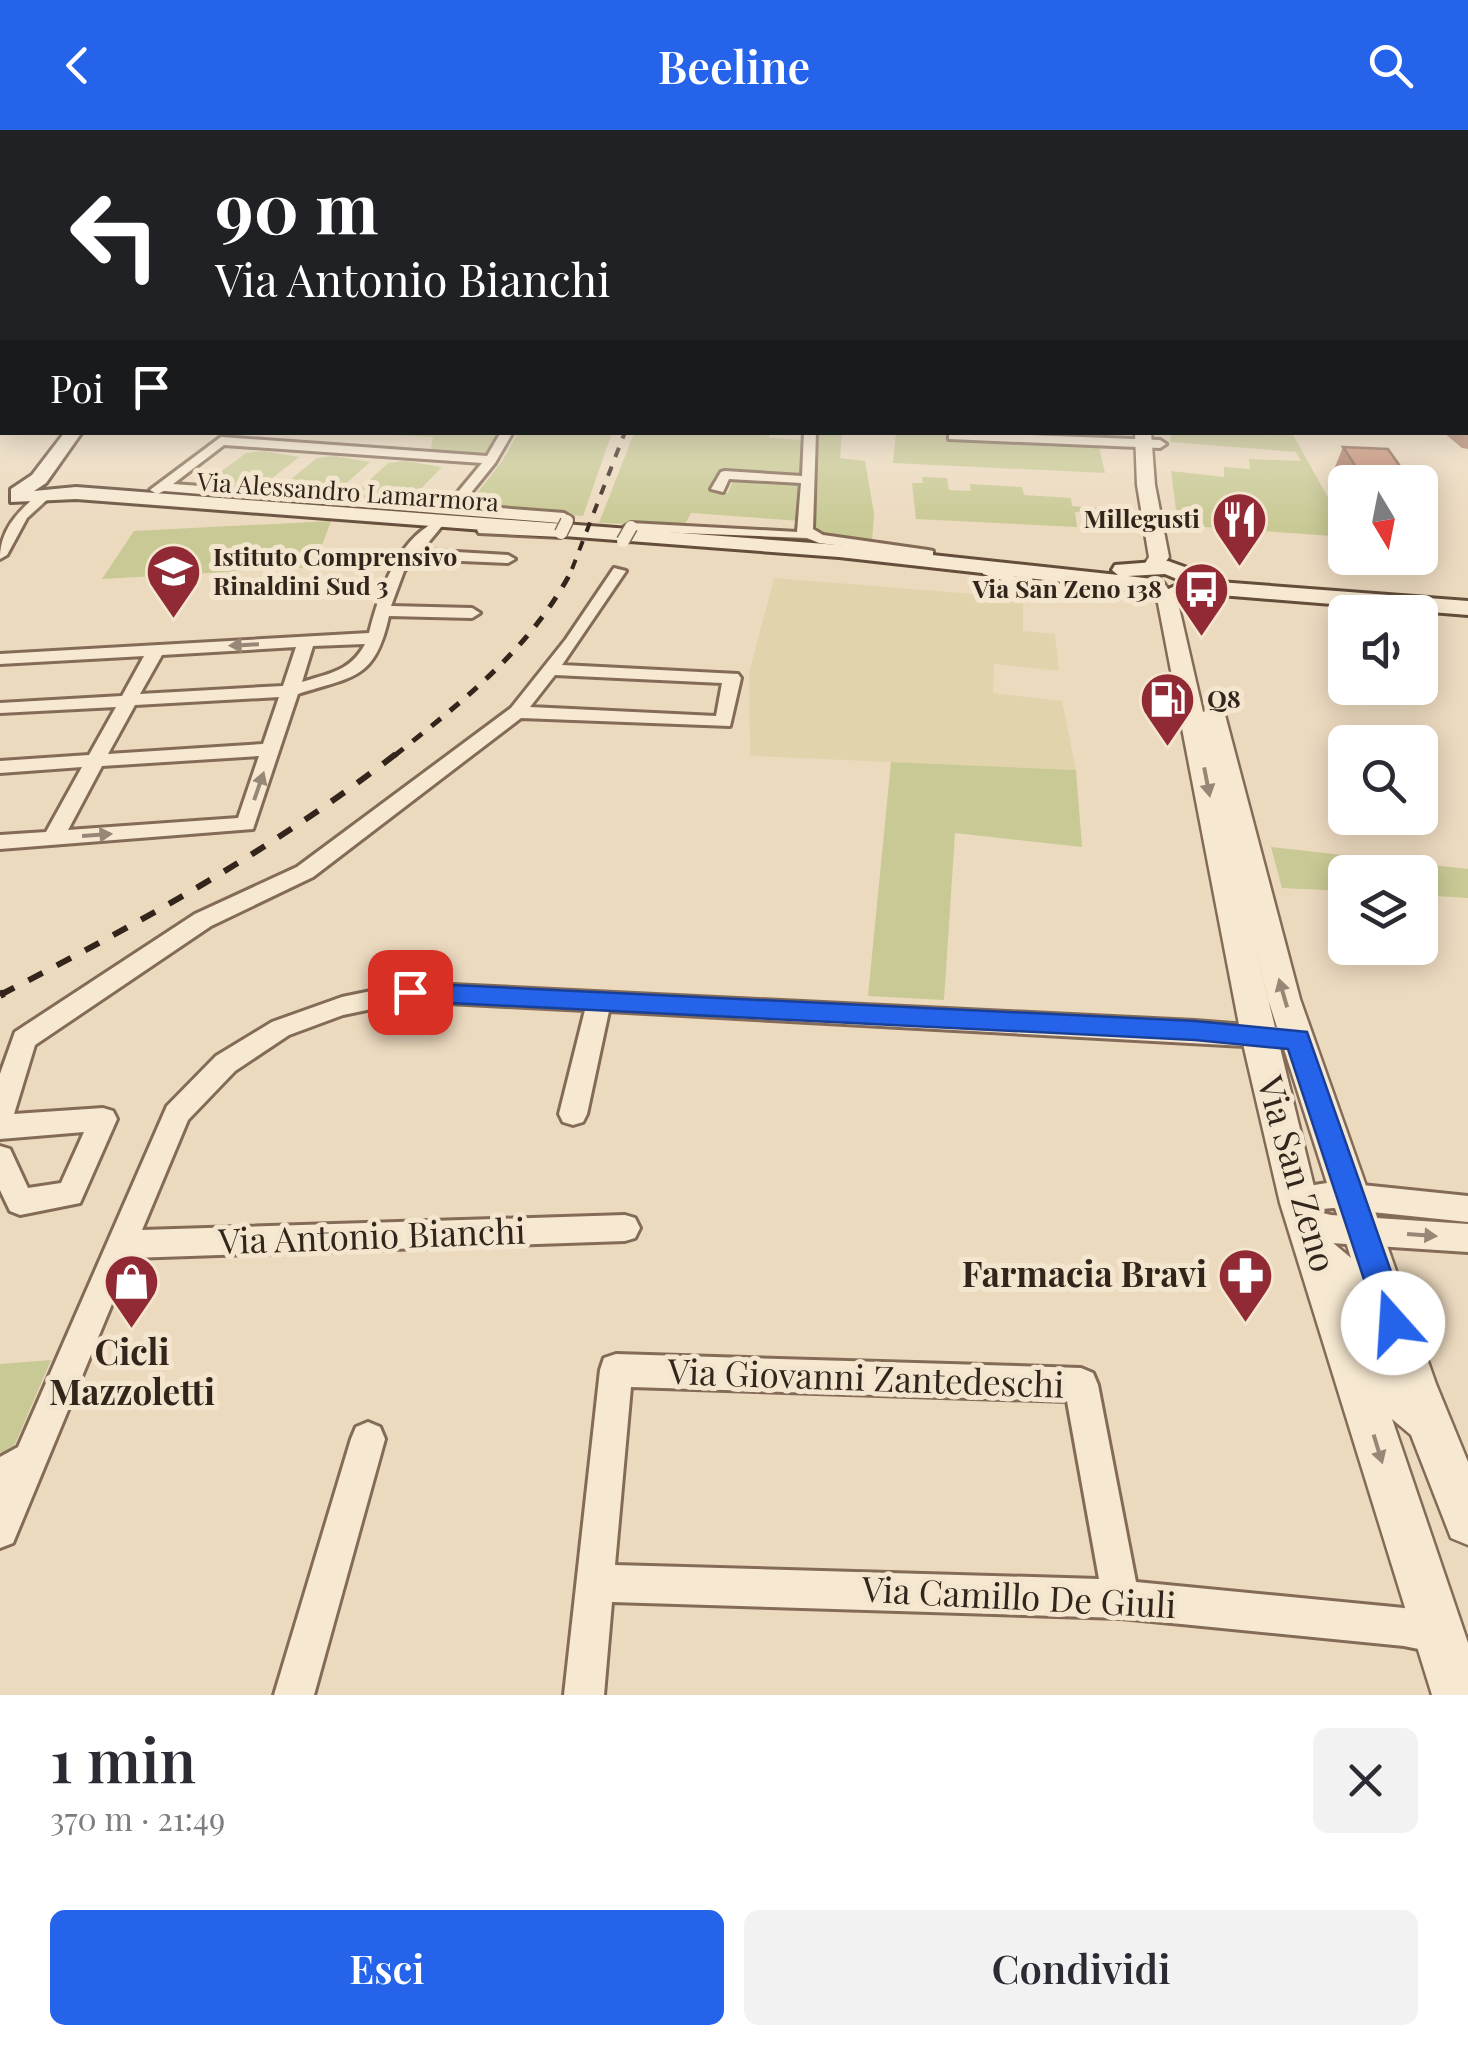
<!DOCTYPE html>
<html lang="it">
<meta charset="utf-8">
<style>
:root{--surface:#fff;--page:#f2f2f3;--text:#2b2b33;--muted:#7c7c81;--accent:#2563eb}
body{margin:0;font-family:"Playfair Display",serif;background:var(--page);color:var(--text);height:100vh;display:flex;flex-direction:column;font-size:38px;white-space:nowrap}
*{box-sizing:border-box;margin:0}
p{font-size:32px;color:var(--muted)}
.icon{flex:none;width:55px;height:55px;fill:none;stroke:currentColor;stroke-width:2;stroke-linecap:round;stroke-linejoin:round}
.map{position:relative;height:1565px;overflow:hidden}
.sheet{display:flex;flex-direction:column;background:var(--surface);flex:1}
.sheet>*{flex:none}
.top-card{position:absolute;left:0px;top:0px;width:1470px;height:305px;box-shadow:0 5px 25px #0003;background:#202124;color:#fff;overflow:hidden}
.needle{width:65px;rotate:170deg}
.tools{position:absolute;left:1328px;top:335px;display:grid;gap:20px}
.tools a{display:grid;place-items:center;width:110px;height:110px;border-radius:15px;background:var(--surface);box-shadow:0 5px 25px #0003;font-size:50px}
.pin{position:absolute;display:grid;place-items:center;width:85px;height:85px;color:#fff;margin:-42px;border-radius:20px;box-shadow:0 5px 15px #0006}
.me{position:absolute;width:110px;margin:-55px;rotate:341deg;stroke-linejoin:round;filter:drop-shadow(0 0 8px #0008)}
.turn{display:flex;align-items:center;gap:35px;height:210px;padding:0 50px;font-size:45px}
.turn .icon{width:130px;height:130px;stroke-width:2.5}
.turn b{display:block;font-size:70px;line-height:85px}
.then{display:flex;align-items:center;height:95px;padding:0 50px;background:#0003;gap:20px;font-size:38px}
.round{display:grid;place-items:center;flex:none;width:105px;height:105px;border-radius:15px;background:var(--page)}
.head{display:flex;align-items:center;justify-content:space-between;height:170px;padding:0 50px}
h1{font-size:60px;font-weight:600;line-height:75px}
.cta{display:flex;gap:20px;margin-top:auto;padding:20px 50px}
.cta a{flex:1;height:115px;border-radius:15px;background:var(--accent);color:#fff;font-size:40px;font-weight:600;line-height:115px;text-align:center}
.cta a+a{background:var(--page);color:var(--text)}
header{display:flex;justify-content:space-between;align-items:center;height:130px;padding:0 50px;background:var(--accent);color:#fff;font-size:45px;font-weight:600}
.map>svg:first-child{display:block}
.farmland{fill:#e1d4ad}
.green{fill:#c8c994}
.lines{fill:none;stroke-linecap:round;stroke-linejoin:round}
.minor-casing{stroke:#846b58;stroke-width:6}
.tertiary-casing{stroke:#846b58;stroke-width:5}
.secondary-casing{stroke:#654d3b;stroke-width:6}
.minor{fill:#f7e9d1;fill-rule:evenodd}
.tertiary{fill:#f7e9d1;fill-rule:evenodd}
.secondary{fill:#f7e9d1;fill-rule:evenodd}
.rail-far3{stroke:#34251c;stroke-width:4;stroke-dasharray:10 10;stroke-linecap:butt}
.rail-far2{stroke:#34251c;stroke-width:5;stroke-dasharray:12 12;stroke-linecap:butt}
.rail-far1{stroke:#34251c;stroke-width:6;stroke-dasharray:16 16;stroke-linecap:butt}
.rail{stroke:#34251c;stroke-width:8;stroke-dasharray:21 21;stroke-linecap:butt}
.minor-bridge-casing{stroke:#846b58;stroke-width:15;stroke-linecap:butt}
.minor-bridge{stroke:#f7e9d1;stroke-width:12}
.wall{fill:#ad7d65}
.building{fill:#c99176;stroke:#8d6653;stroke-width:2.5}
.oneway{fill:#968776}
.route{fill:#2563eb;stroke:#184099;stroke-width:2.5}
.labels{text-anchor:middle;stroke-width:10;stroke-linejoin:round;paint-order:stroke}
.far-street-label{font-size:25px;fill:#34251c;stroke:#f4e5ce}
.far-poi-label{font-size:25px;font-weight:bold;fill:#34251c;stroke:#f4e5ce;text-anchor:end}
.near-street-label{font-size:35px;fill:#34251c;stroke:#f4e5ce}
.near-poi-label{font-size:35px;font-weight:bold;fill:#34251c;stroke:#f4e5ce;text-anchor:end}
</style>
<header><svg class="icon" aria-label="back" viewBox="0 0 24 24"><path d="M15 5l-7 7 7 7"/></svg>Beeline<svg class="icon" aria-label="search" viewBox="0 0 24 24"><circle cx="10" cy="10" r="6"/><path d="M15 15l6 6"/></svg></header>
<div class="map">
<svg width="1468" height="1565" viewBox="0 0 1468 1565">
<rect width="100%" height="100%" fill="#ecdabf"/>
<path class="farmland" d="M 774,448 L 1023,468 L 1023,501 L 1055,504 L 1059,541 L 994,534 L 993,563 L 1062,571 L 1076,640 L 750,626 L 749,543 Z"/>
<g class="green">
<path d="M 751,302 L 769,305 L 769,308 L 803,310 L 802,346 L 718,342 L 710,360 L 728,363 L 734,348 L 803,352 L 800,391 L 691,383 L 684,396 L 599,393 L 634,303 Z"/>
<path d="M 353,303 L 501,303 L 488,327 L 430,324 L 433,307 Z"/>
<path d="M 518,303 L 612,303 L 583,386 L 467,376 L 502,331 Z"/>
<path d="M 817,303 L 842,303 L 840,328 L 865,331 L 874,383 L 872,411 L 819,406 L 812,400 Z"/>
<path d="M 948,303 L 948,311 L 1099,316 L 1105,343 L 893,333 L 896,303 Z"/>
<path d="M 1171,303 L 1292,303 L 1345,398 L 1345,407 L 1178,395 L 1171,341 L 1224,347 L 1224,337 L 1250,339 L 1249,329 L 1301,331 L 1296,322 L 1170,312 Z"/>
<path d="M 264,321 L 299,327 L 266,353 L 220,356 L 226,351 L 211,349 L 246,323 Z"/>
<path d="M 334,326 L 370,332 L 340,359 L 294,361 L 300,356 L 285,354 L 317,328 Z"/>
<path d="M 405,331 L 442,337 L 416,364 L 370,367 L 374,361 L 359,360 L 388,333 Z"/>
<path d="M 922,347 L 947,348 L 949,360 L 971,361 L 970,354 L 1022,357 L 1024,365 L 1071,368 L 1072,376 L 1116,379 L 1116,386 L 1075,382 L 1077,397 L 916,389 L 912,353 L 923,353 Z"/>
<path d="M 331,391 L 314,437 L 102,449 L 134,401 Z"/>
<path d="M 891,632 L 1076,640 L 1082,717 L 955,703 L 944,870 L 868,866 Z"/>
<path d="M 1271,717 L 1468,739 L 1468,768 L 1420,765 L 1420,742 L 1345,742 L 1345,761 L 1282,758 Z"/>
<path d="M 51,1230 L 12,1321 L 0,1323 L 0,1234 Z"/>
</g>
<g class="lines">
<defs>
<g id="minor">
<path d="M 501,302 L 513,302 L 495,333 L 461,375 L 564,383 L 572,388 L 572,394 L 164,361 L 157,364 L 150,360 L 221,307 L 487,326 ZM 224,315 L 482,333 L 448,374 L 173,354 Z"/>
<path d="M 804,302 L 816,302 L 813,399 L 823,405 L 928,420 L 933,421 L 933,427 L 819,413 L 807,408 L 631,401 L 624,397 L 631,393 L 797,402 L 801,353 L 729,349 L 723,362 L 711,359 L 721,342 L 725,341 L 802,346 Z"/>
<path d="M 954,302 L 1160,310 L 1166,314 L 1160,318 L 949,309 L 949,303 Z"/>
<path d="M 38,364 L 50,367 L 27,388 L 7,425 L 0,429 C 0,400 17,383 38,364 Z"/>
<path d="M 435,392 L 442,396 L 422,420 L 508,425 L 515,429 L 508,433 L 415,429 L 404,441 L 391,476 L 472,478 L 480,483 L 472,488 L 389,486 C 375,550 354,546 298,564 L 253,699 L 0,719 L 0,705 L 46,702 L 82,637 L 0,643 L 0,631 L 89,625 L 116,577 L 0,583 L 0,573 L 122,566 L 144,526 L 0,534 L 0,524 L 369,503 C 379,464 396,412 435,392 ZM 365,514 C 351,541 330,543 302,552 L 313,516 ZM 296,517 L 283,556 L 140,564 L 162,525 ZM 279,567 L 263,614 L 108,624 L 135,575 ZM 259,626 L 238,688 L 68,700 L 102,636 Z"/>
<path d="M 484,396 L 561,399 L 568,403 L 561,407 L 479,403 L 477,400 Z"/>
<path d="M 614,438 L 626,441 L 562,535 L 738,544 L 741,548 L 730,596 L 521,588 L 313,747 L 211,796 L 35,915 L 14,984 L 103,978 L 113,981 L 117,989 L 80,1073 L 20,1085 L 10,1081 L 0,1060 L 0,1016 L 10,1019 L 28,1058 L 61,1053 L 84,1002 L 0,1009 L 0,944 L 15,902 L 195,784 L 297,737 L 511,578 L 566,509 ZM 555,545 L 722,553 L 716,586 L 530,577 Z"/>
<path d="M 983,438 L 1025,449 L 1010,457 L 1000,457 L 997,454 L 1002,450 L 983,444 Z"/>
<path d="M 410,853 L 1195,891 L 1298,899 L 1307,902 L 1311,909 L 1307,916 L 1298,919 L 609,881 L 587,984 L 583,992 L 573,995 L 563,992 L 559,984 L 585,880 L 410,871 L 343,885 L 289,905 L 235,941 L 188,990 L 142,1100 L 625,1085 L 635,1088 L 640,1098 L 635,1108 L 625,1111 L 131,1128 L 13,1413 L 0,1418 L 0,1327 L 18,1317 L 167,976 L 216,926 L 272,892 L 342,867 Z"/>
<path d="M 1333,1052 L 1468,1066 L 1468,1092 L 1333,1078 L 1311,1080 L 1331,1085 L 1468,1094 L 1468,1122 L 1331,1113 L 1297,1101 L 1292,1092 L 1301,1081 L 1290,1077 L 1286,1068 L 1290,1059 Z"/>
<path d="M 616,1224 L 1081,1238 L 1093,1243 L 1098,1255 L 1136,1452 L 1404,1478 L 1452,1490 L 1457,1504 L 1452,1518 L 1438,1523 L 1404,1516 L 1121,1488 L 612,1472 L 604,1565 L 564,1565 L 600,1240 L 604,1228 ZM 631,1257 L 1067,1271 L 1099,1449 L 615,1435 Z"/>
<path d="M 368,1292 L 380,1297 L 385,1309 L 314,1565 L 274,1565 L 351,1309 L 356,1297 Z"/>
</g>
<g id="tertiary">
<path d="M 1135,302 L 1151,302 L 1155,355 L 1169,427 L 1159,442 L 1152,444 L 1142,438 L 1149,427 L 1137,355 Z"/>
<path d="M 1157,451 L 1164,453 L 1178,473 L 1203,582 L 1213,578 L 1225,585 L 1300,869 L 1436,1254 L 1468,1332 L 1468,1415 L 1451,1408 L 1411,1305 L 1392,1289 L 1468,1513 L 1468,1565 L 1432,1565 L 1280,1073 L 1241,905 L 1158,473 L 1147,457 ZM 1249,791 L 1268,869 L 1351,1128 L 1332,1112 L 1318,1073 Z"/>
</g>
<g id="secondary">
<rect x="0" y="178" width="2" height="5"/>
<path d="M 65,302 L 82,302 L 46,353 L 34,361 L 76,357 L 839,415 L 1118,445 L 1112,440 L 1115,435 L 1168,431 L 1204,444 L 1206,451 L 1468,471 L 1468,485 L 1208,464 L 1175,468 L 1164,461 L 1184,452 L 1165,444 L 1128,446 L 1160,450 L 1163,455 L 1152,462 L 839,427 L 76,369 L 11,372 L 11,359 L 32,345 Z"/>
</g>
</defs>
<use href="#minor" class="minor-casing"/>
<use href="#tertiary" class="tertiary-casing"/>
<use href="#secondary" class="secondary-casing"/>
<use href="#minor" class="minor"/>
<use href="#tertiary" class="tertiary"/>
<use href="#secondary" class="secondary"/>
<path class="rail-far3" d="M 572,439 L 625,302"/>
<path class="rail-far2" d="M 394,626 C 462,572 534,516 574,436"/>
<path class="rail-far1" d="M 0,865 C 138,794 274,719 397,623"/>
<path class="rail" d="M 0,865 L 4,863"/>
<defs>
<g id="minor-bridge">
<path d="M 561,403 L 567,391"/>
<path d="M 623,411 L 631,397"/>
</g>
</defs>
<use href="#minor-bridge" class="minor-bridge-casing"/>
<use href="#minor-bridge" class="minor-bridge"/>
</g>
<g class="wall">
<path d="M 1468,245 L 1468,319 L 1462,318 L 1443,302 L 1468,302 Z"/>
<path d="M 1343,317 L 1411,352 L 1345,354 L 1335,337 Z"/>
</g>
<path class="building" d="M 1343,317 L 1388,319 L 1411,352 L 1366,352 Z"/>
<defs><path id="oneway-solid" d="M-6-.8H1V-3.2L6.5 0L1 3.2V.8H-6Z" transform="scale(2.5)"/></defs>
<g class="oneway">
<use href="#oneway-solid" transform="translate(244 515) rotate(177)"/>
<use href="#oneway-solid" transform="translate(1207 652) rotate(79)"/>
<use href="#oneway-solid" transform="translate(259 656) rotate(-71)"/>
<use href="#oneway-solid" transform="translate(97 705) rotate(-4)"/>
<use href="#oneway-solid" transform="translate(1283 863) rotate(-106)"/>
<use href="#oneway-solid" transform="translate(1422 1105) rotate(4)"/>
<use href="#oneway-solid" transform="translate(1378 1319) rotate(73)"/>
</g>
<linearGradient id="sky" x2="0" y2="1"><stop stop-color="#8cb8d3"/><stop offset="0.45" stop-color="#f6eee2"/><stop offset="1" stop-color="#f6eee2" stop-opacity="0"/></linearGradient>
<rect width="1468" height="398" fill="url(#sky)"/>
<path class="route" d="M 410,853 L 1195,891 L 1307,902 L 1409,1193 L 1404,1204 L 1393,1209 L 1382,1204 L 1288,919 L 1195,910 L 410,871 L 402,869 L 398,862 L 402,856 Z"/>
<defs>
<symbol id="restaurant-pin" viewBox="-11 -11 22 30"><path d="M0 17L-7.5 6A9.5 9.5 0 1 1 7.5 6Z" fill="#912a34" stroke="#f4e5ce"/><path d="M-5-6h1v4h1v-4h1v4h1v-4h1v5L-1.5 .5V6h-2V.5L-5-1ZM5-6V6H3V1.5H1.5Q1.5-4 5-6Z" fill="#fff"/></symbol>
<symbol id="school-pin" viewBox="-11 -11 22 30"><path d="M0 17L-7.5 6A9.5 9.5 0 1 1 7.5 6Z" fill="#912a34" stroke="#f4e5ce"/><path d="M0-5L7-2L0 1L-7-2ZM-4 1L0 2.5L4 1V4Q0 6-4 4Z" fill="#fff"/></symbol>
<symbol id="bus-pin" viewBox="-11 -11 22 30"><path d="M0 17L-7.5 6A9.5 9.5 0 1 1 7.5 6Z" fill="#912a34" stroke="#f4e5ce"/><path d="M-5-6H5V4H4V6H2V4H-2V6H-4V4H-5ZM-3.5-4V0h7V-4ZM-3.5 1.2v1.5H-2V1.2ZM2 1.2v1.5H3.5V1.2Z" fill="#fff"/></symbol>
<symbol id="fuel-pin" viewBox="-11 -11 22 30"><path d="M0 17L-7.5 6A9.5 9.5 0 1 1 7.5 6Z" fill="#912a34" stroke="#f4e5ce"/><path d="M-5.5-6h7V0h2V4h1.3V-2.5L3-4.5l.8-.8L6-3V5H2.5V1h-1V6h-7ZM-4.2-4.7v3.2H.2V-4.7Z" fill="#fff"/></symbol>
<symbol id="pharmacy-pin" viewBox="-11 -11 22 30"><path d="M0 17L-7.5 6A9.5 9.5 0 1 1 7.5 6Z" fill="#912a34" stroke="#f4e5ce"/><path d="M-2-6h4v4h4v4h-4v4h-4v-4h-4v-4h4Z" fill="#fff"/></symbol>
<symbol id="shop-pin" viewBox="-11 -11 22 30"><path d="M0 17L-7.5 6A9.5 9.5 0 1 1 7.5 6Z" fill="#912a34" stroke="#f4e5ce"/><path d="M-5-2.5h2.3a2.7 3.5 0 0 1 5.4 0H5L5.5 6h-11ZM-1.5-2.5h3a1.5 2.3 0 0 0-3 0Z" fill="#fff"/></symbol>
</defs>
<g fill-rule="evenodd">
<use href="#restaurant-pin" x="1208" y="358" width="63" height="86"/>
<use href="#school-pin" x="142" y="410" width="63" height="86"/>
<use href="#bus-pin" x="1170" y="428" width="63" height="86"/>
<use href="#fuel-pin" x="1136" y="538" width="63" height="86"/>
<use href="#pharmacy-pin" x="1214" y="1114" width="63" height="86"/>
<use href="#shop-pin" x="100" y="1120" width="63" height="86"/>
</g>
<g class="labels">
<g class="far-street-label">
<text transform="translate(348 362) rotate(4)" y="9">Via Alessandro Lamarmora</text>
</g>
<g class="far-poi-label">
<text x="1200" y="398">Millegusti</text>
<text x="213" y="436" text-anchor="start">Istituto Comprensivo<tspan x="213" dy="29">Rinaldini Sud 3</tspan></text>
<text x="1162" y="468">Via San Zeno 138</text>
<text x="1207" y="578" text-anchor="start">Q8</text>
</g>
<g class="near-street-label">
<text transform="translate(1296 1044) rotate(74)" y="12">Via San Zeno</text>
<text transform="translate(372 1107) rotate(-2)" y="12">Via Antonio Bianchi</text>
<text transform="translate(866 1249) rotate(2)" y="12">Via Giovanni Zantedeschi</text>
<text transform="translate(1019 1468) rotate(3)" y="12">Via Camillo De Giuli</text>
</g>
<g class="near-poi-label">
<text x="1207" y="1157">Farmacia Bravi</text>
<text x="132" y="1235" text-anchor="middle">Cicli<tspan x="132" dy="40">Mazzoletti</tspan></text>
</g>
</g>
</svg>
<div class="tools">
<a><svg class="needle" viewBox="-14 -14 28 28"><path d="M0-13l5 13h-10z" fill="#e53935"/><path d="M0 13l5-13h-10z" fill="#7c7c81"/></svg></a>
<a><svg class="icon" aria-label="sound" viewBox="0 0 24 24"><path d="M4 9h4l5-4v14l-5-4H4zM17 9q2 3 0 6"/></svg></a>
<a><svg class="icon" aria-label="search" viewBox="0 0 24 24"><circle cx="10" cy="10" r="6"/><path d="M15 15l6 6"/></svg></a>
<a><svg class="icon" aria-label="layers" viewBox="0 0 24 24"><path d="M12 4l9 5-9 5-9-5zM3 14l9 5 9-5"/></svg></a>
</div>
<div class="pin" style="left:410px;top:862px;background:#d93025"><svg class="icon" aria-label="arrive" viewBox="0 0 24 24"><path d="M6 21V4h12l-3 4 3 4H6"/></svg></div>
<svg class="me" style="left:1393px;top:1193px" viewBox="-20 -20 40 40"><circle r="19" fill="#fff"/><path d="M0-13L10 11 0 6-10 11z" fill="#2563eb"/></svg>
<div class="top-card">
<div class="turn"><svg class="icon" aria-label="left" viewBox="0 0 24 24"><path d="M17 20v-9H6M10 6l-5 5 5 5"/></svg><div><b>90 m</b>Via Antonio Bianchi</div></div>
<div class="then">Poi<svg class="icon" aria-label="arrive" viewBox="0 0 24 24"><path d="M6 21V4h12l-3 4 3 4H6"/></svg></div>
</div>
</div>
<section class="sheet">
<div class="head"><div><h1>1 min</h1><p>370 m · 21:49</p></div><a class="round"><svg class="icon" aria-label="close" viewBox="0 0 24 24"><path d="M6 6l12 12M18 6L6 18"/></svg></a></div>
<div class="cta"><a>Esci</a><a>Condividi</a></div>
</section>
